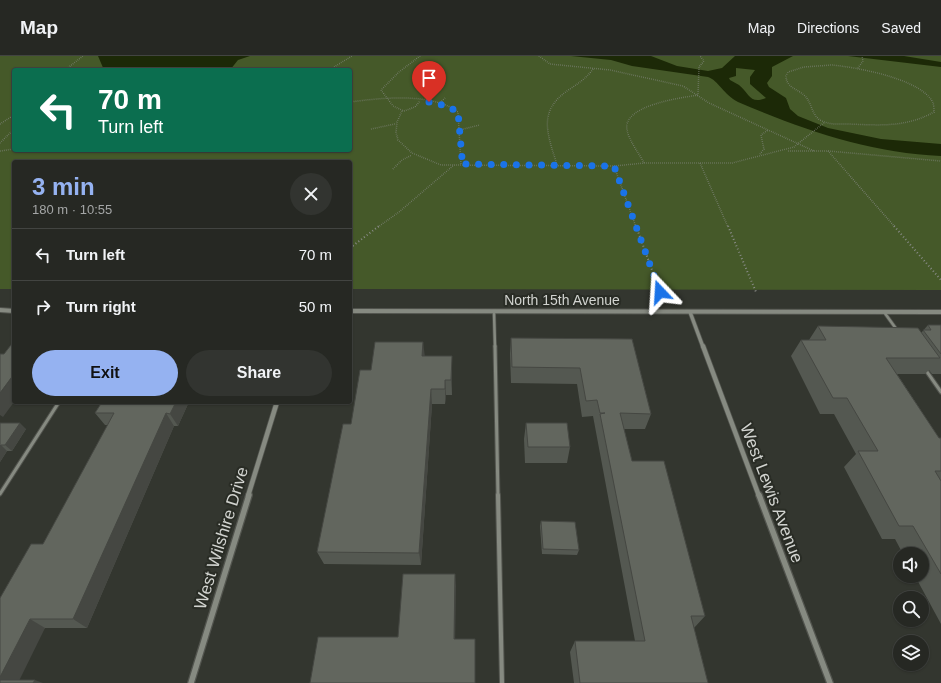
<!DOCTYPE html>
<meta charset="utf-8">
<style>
:root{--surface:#262823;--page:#323430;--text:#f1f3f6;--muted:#a4a6a6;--line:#424441;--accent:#95b2f1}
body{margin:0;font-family:Arial,sans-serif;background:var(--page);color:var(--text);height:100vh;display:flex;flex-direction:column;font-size:15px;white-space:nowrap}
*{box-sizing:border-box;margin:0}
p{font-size:13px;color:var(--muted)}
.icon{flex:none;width:22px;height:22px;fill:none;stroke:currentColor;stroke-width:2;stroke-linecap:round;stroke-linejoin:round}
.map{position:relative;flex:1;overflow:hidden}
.sheet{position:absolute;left:12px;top:104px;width:340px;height:244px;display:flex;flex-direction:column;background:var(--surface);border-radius:4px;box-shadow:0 1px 3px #0004,0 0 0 1px var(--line)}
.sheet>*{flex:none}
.banner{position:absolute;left:12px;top:12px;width:340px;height:84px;border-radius:4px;box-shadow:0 1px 3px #0004,0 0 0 1px var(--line);background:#0b6e4f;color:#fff;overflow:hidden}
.buttons{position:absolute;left:893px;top:491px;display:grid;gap:8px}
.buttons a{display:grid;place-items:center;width:36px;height:36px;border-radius:50%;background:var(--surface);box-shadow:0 1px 3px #0004,0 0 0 1px var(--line);font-size:20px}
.pin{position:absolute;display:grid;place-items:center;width:34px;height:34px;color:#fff;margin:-41px -17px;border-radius:50% 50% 50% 0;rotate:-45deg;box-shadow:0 0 4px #0007}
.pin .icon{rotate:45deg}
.me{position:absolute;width:44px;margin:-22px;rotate:340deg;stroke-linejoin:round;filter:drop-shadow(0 0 3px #0008)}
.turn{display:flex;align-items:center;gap:14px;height:84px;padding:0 20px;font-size:18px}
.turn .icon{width:52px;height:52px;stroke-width:2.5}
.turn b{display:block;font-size:28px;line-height:34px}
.round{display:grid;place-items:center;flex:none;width:42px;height:42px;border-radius:21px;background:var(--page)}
.head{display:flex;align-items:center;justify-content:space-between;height:68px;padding:0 20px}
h1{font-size:24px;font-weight:600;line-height:30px;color:var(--accent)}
.primary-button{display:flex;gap:8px;margin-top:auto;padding:8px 20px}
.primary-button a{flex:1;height:46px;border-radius:24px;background:var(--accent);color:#111;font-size:16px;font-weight:600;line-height:46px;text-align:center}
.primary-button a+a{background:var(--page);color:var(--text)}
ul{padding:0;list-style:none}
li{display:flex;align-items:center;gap:12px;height:52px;padding:0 20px;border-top:1px solid var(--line)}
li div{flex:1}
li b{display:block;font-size:15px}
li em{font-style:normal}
header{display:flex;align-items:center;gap:24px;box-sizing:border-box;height:56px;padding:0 20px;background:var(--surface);border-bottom:1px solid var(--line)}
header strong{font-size:19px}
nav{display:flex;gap:22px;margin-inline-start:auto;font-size:14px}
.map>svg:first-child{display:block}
.green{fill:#455929;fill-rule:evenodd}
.water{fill:#1c2907;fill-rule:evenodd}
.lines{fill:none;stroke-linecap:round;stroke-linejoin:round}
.service-far2-casing{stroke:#52544e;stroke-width:4}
.service-far1-casing{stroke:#52544e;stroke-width:5}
.service-casing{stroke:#52544e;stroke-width:6}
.minor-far2-casing{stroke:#52544e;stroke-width:5}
.minor-far1-casing{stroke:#52544e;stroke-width:6}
.minor-casing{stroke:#52544e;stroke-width:8}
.tertiary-casing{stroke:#52544e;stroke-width:2}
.path-far1{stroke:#888b86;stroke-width:1.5;stroke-dasharray:0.5 1.5;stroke-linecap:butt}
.path{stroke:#888b86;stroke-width:2;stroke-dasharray:1 2.5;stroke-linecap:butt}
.service-far2{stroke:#868a81;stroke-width:2.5}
.service-far1{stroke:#868a81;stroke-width:3}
.service{stroke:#868a81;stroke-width:4}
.minor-far2{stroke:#868a81;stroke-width:3.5}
.minor-far1{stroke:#868a81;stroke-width:4.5}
.minor{stroke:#868a81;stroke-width:5.5}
.tertiary{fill:#868a81;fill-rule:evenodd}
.wall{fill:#545851}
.shaded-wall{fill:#454742}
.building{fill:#62665e;stroke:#454742}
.route{stroke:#1a73e8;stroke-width:7;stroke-dasharray:0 12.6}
.labels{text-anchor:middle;stroke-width:4;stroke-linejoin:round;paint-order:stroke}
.street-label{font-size:14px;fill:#d1d3cf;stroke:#292c25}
.near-street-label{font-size:17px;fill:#d1d3cf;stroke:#292c25}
</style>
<header>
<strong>Map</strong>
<nav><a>Map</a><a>Directions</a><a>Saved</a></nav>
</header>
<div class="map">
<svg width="941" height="627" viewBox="0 0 941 627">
<rect width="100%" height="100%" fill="#33362f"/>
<path class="green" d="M 0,0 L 941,0 L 941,234 L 350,233 L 350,106 L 14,106 L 14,233 L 0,233 ZM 14,14 L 350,14 L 350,94 L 14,94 Z"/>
<g class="water">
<path d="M 98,0 L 250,0 L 238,4 L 230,14 L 104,14 Z"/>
<path d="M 571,0 L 651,0 L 677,10 L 708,15 L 722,12 L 735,0 L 793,0 L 772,11 L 772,20 L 767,27 L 769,31 L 786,42 L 790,53 L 798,60 L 828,72 L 881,83 L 941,88 L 941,100 C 870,97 803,74 738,46 C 724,39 718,24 708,21 L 632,10 L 611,4 ZM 736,12 L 755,14 L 750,21 L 750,28 L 766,42 C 750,49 749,37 739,29 C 736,27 733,26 730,24 L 729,22 L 736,20 Z"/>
<path d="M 848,0 L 904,0 L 941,6 L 941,11 Z"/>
</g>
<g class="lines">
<defs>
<g id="service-far2">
<path d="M 494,256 L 495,291"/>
<path d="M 884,256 L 897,274"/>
</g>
<g id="service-far1">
<path d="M 495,290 L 498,440"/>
<path d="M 925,313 L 941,336"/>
<path d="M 0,438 L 59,346"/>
</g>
<path id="service" d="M 498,439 L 502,627"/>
<path id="minor-far2" d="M 690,256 L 703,291"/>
<g id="minor-far1">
<path d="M 703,290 L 759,440"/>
<path d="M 248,440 L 277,346"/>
</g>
<g id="minor">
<path d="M 759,439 L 830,627"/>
<path d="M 191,627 L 249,439"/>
</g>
<g id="tertiary">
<path d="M 0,252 L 14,253 L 14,257 L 0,256 Z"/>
<path d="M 350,253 L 941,254 L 941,258 L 350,257 Z"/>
</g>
</defs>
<use href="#service-far2" class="service-far2-casing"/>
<use href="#service-far1" class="service-far1-casing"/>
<use href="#service" class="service-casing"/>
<use href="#minor-far2" class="minor-far2-casing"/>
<use href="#minor-far1" class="minor-far1-casing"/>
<use href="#minor" class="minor-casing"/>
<use href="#tertiary" class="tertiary-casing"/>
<g class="path-far1">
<path d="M 420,0 L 399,16 L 381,34 L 393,50 L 404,55 L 415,51 L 420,45"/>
<path d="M 539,0 L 550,8 L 610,14 L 683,30 L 709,47 L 814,95"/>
<path d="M 832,9 C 855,11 923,23 933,47 C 934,49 934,53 934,56 C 905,72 879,69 847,68 C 838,68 829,69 820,64 C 811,58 812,46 804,39 C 797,33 786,31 786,20 L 788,16 L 804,11 Z"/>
<path d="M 858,12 L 863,5 L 862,0"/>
<path d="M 65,14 L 83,0"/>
<path d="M 302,14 L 329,13"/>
<path d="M 329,14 L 352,0"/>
<path d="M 350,46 C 380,42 432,36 458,56 L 461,109"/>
<path d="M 439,48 L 445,42"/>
<path d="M 402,55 L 397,66 L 396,76 L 398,84 L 412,97 L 441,109 L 614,110 L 644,107 L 732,107 L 794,91 L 825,66"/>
<path d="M 0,68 L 14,59"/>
<path d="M 371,73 L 395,68"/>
<path d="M 459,74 L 480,69"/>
<path d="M 0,87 L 14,73"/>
<path d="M 19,94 L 19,97"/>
<path d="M 0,95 L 14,93"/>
<path d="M 788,95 L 828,95 L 941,105"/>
<path d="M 828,95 L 895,171"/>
<path d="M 760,98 L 764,93 L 761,79 L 768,74"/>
<path d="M 169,106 L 171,103"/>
<path d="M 644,107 C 639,97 629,85 627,74 C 622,49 681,42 698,39 L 699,11 L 704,5 L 700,0"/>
<path d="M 700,107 L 728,171"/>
<path d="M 557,109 C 548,79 537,56 567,35 C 577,28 586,23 593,13"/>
<path d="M 614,110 L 636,171"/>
<path d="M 393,113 L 402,104 L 412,99"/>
<path d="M 378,171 L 399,156 L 454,109"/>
</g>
<g class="path">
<path d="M 636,170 L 660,236"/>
<path d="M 728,170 L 756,236"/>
<path d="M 894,170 L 941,224"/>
<path d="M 350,192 L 379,170"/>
</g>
<use href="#service-far2" class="service-far2"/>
<use href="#service-far1" class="service-far1"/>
<use href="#service" class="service"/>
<use href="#minor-far2" class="minor-far2"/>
<use href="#minor-far1" class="minor-far1"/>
<use href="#minor" class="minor"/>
<use href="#tertiary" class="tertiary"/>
</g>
<g class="wall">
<path d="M 928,269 L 941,269 L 941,318 L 932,318 L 929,314 L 925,318 L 897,318 L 939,382 L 941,382 L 941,568 L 915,520 L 922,520 L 922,498 L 903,498 L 895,483 L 882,483 L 844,411 L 856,398 L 834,358 L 820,358 L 791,300 L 801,284 L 809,284 L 818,270 L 921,277 Z"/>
<path d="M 511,282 L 632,283 L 651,358 L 645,373 L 624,373 L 632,405 L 705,560 L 694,572 L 708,627 L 574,627 L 570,596 L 575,585 L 635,585 L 593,360 L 582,361 L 577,328 L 511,327 L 510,298 Z"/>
<path d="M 425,300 L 452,300 L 452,339 L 446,339 L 445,348 L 432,348 L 421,509 L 324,508 L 317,496 L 351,368 Z"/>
<path d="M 102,346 L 188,346 L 188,348 L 178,370 L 174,370 L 87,572 L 45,572 L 0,627 L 43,488 L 108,369 L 105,369 L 95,357 Z"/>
<path d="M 0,367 L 26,373 L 12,395 L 7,395 L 0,406 Z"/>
<path d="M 526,367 L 570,391 L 567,407 L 525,407 L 524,383 Z"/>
<path d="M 541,465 L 579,494 L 577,499 L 542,498 L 540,470 Z"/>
</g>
<g class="shaded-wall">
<path d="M 423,286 L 425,301 L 422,300 Z"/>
<path d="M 452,300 L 452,339 L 451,324 Z"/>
<path d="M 14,318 L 14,346 L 3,361 L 0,359 L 0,337 Z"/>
<path d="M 445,324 L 446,339 L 445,348 Z"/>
<path d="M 431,333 L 432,348 L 421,509 L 419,497 Z"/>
<path d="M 176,346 L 188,346 L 188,348 L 178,370 L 170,358 Z"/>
<path d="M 166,357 L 174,370 L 87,572 L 73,563 Z"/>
<path d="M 20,367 L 26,373 L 12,395 L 5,389 Z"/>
<path d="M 1,389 L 7,395 L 0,406 L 0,390 Z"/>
<path d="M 455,518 L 456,530 L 455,593 L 454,583 Z"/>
<path d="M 30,563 L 45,572 L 18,627 L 0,624 L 0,621 Z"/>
<path d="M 35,624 L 43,627 L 33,627 Z"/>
</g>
<g class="building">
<path d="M 928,269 L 941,269 L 941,298 L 923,274 L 931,274 Z"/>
<path d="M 818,270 L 918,272 L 940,302 L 886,302 L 939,382 L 941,382 L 941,415 L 935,415 L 941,425 L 941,518 L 913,470 L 899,470 L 858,395 L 878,395 L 847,342 L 833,342 L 801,284 L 826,284 Z"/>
<path d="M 511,282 L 632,283 L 651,358 L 620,357 L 632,405 L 664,405 L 705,560 L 691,560 L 708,627 L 580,627 L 575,585 L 645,585 L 600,358 L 605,357 L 600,357 L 597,344 L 586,345 L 580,312 L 512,311 Z"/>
<path d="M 14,285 L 14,318 L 0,337 L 0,298 L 4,298 Z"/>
<path d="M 375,286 L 423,286 L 422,300 L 452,300 L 451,324 L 445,324 L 445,333 L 431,333 L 419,497 L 317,496 L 343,368 L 351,368 L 360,314 L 371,314 Z"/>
<path d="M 102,346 L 176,346 L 170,358 L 166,357 L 73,563 L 30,563 L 0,621 L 0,542 L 31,488 L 43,488 L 114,357 L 95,357 Z"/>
<path d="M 0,367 L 20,367 L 5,389 L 1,389 L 0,390 Z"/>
<path d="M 526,367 L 567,367 L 570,391 L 528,391 Z"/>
<path d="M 541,465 L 575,466 L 579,494 L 543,493 Z"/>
<path d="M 403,518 L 455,518 L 454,583 L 475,583 L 475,627 L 310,627 L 318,581 L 398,581 Z"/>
<path d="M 0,624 L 35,624 L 33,627 L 0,627 Z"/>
</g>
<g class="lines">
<path class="route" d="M 429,46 L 447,50 L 458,56 L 462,102 L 461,108 L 614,110 L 660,236"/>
</g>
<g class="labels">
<g class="street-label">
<text x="562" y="249">North 15th Avenue</text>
</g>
<g class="near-street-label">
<text transform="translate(772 437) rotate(69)" y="6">West Lewis Avenue</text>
<text transform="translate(221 482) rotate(-73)" y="6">West Wilshire Drive</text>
</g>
</g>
</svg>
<div class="buttons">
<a><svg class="icon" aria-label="sound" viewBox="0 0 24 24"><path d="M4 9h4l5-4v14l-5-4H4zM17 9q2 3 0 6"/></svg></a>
<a><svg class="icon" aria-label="search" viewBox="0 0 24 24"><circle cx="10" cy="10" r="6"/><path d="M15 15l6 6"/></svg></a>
<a><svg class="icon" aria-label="layers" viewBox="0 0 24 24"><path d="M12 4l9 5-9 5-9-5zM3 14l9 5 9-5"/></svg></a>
</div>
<div class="pin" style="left:429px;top:46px;background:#d93025"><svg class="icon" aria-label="arrive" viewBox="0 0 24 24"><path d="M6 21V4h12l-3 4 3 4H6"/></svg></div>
<svg class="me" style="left:660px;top:236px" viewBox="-20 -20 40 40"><path d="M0-17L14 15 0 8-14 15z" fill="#1a73e8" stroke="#fff" stroke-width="4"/></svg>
<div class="banner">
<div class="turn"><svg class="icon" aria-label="left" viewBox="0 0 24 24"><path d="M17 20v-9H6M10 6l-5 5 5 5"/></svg><div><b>70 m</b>Turn left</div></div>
</div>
<section class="sheet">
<div class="head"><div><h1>3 min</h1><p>180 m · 10:55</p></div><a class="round"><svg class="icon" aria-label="close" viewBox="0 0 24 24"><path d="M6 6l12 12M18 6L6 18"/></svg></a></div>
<ul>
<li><svg class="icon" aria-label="left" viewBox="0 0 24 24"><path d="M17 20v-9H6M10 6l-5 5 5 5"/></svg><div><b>Turn left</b></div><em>70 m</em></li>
<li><svg class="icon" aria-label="right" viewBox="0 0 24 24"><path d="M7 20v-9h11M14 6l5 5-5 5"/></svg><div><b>Turn right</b></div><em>50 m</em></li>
</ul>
<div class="primary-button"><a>Exit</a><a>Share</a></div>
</section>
</div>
